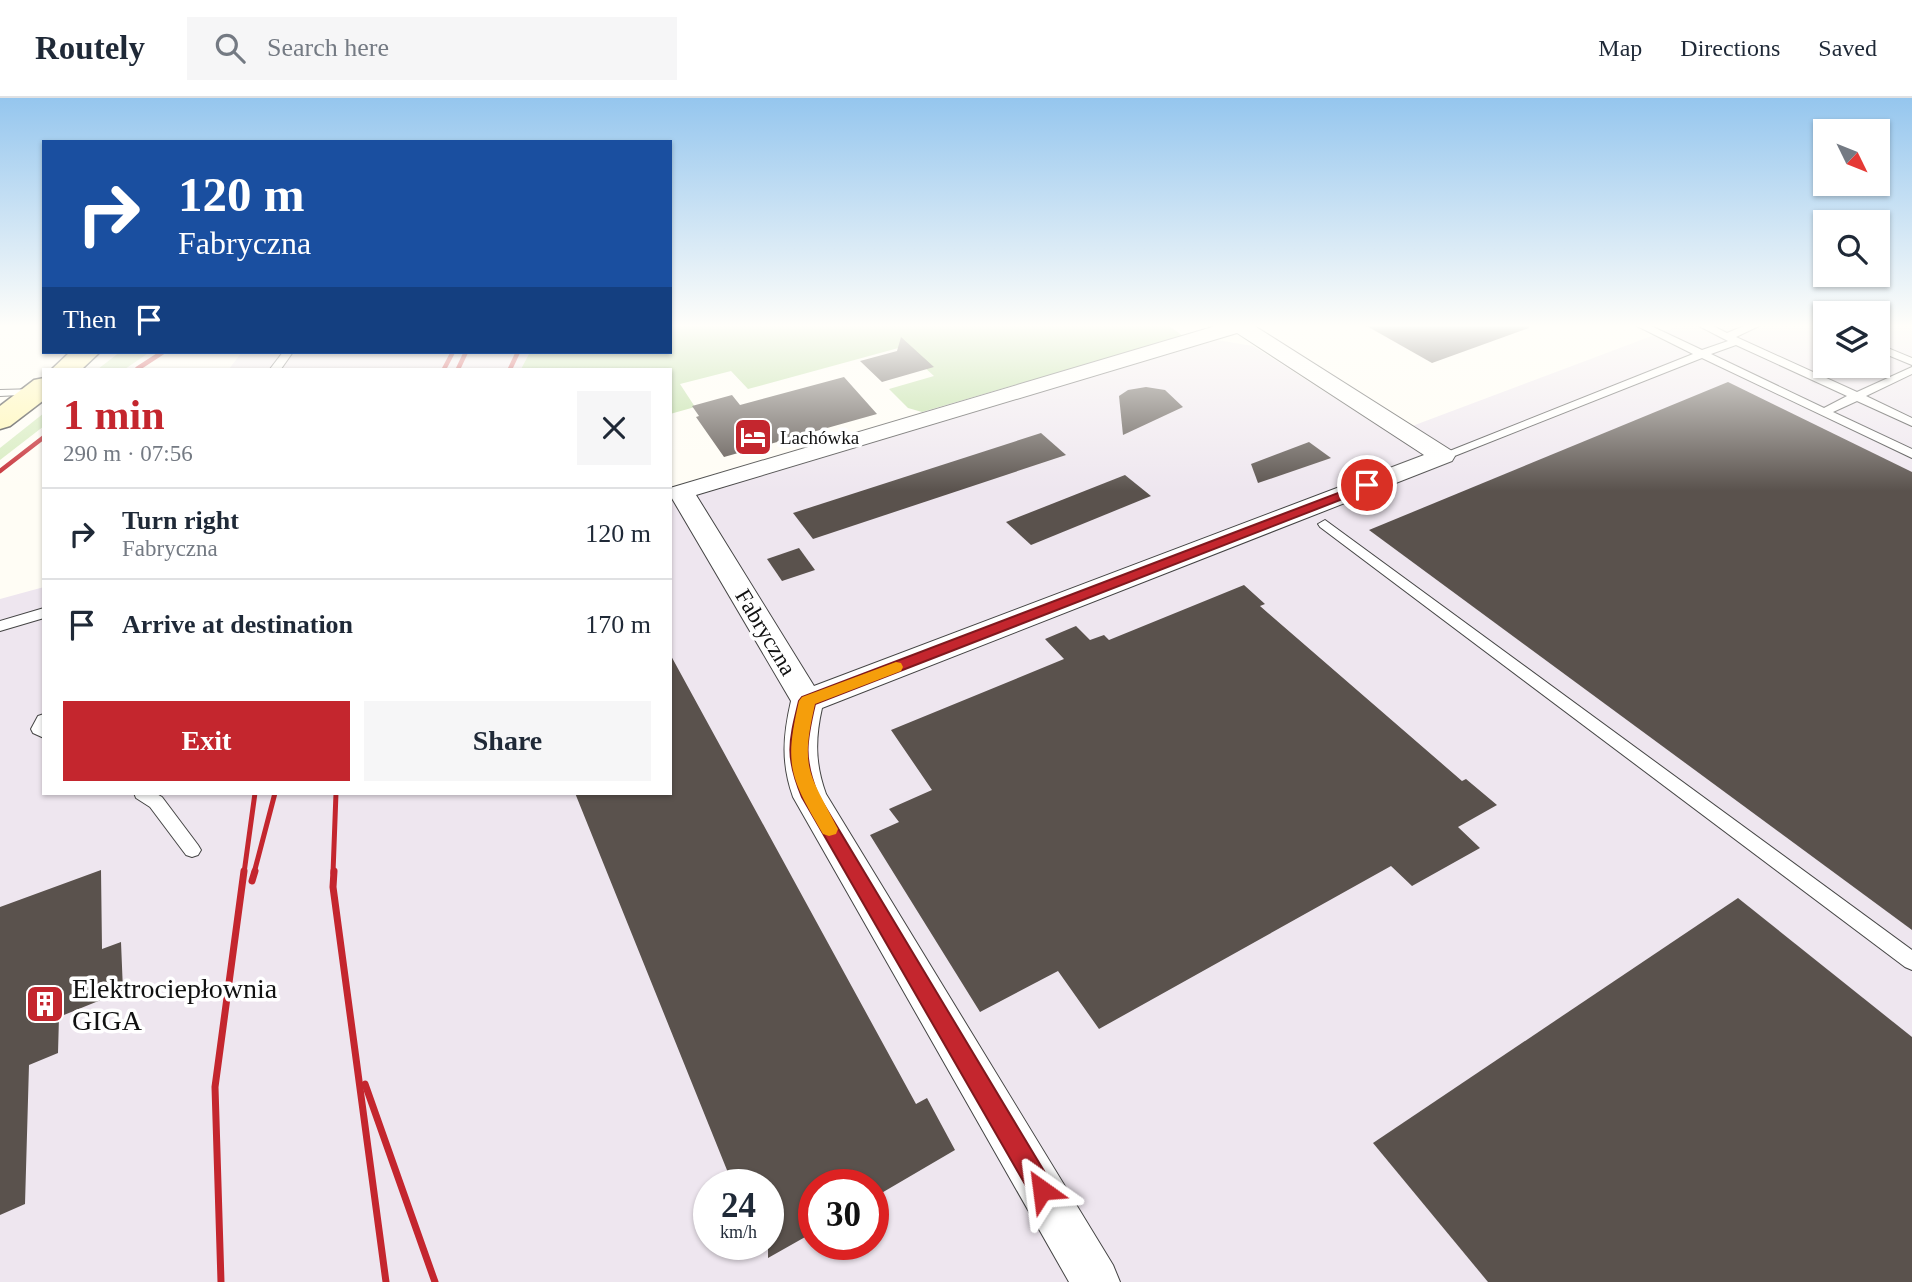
<!DOCTYPE html>
<meta charset="utf-8">
<style>
:root{--surface:#fff;--page:#f6f6f7;--text:#1f2937;--muted:#747a83;--line:#e0e1e3;--accent:#c4262e}
body{margin:0;font-family:"Times New Roman",serif;background:var(--page);color:var(--text);height:100vh;display:flex;flex-direction:column;font-size:26px;white-space:nowrap}
*{box-sizing:border-box;margin:0}
p{font-size:23px;color:var(--muted)}
.icon{flex:none;width:38px;height:38px;fill:none;stroke:currentColor;stroke-width:2;stroke-linecap:round;stroke-linejoin:round}
.map{position:relative;flex:1;overflow:hidden}
.side{position:absolute;left:42px;top:270px;width:630px;height:427px;display:flex;flex-direction:column;background:var(--surface);border-radius:0px;box-shadow:0 2px 5px #0004}
.side>*{flex:none}
.guide{position:absolute;left:42px;top:42px;width:630px;height:214px;border-radius:0px;box-shadow:0 2px 5px #0004;background:#1a4fa0;color:#fff;overflow:hidden}
.needle{width:46px;rotate:133deg}
.controls{position:absolute;left:1813px;top:21px;display:grid;gap:14px}
.controls a{display:grid;place-items:center;width:77px;height:77px;border-radius:0px;background:var(--surface);box-shadow:0 2px 5px #0004;font-size:35px}
.speed{position:absolute;left:693px;top:1071px;display:flex;gap:14px;font-size:35px;font-weight:700;text-align:center}
.speed>*{display:grid;place-content:center;width:91px;height:91px;border-radius:50%;background:var(--surface);box-shadow:0 2px 5px #0004;line-height:1}
.speed small{font-size:18px;font-weight:400}
.speed .limit{border:10px solid #d22;background:#fff;color:#111}
.pin{position:absolute;display:grid;place-items:center;width:60px;height:60px;color:#fff;margin:-30px;border:4px solid #fff;border-radius:50%;box-shadow:0 2px 7px #0007}
.me{position:absolute;width:77px;margin:-38px;rotate:329deg;stroke-linejoin:round;filter:drop-shadow(0 0 5px #0008)}
.turn{display:flex;align-items:center;gap:24px;height:147px;padding:0 21px;font-size:32px}
.turn .icon{width:91px;height:91px;stroke-width:2.5}
.turn b{display:block;font-size:49px;line-height:60px}
.then{display:flex;align-items:center;height:66px;padding:0 21px;background:#0003;gap:14px;font-size:26px}
.round{display:grid;place-items:center;flex:none;width:74px;height:74px;border-radius:0px;background:var(--page)}
.headline{display:flex;align-items:center;justify-content:space-between;height:119px;padding:0 21px}
h1{font-size:42px;font-weight:600;line-height:52px;color:var(--accent)}
.button{display:flex;gap:14px;margin-top:auto;padding:14px 21px}
.button a{flex:1;height:80px;border-radius:0px;background:var(--accent);color:#fff;font-size:28px;font-weight:600;line-height:80px;text-align:center}
.button a+a{background:var(--page);color:var(--text)}
ul{padding:0;list-style:none}
li{display:flex;align-items:center;gap:21px;height:91px;padding:0 21px;border-top:2px solid var(--line)}
li div{flex:1}
li b{display:block;font-size:26px}
li em{font-style:normal}
header{display:flex;align-items:center;gap:42px;box-sizing:border-box;height:98px;padding:0 35px;background:var(--surface);border-bottom:2px solid var(--line)}
header strong{font-size:33px}
nav{display:flex;gap:38px;margin-inline-start:auto;font-size:24px}
.search{width:490px;height:63px;background:var(--page);display:flex;align-items:center;gap:18px;box-sizing:border-box;padding:0 24px;border-radius:0px;color:var(--muted);font-size:26px}
.map>svg:first-child{display:block}
.industrial{fill:#eee6ef;fill-rule:evenodd}
.green{fill:#d5ebbd}
.forest{fill:#b9dc9c}
.building{fill:#5a524d}
.lines{fill:none;stroke-linecap:round;stroke-linejoin:round}
.service-casing{stroke:#444;stroke-width:2}
.minor-casing{stroke:#444;stroke-width:2}
.secondary-casing{stroke:#333;stroke-width:3}
.service{fill:#fff;fill-rule:evenodd}
.minor{fill:#fff;fill-rule:evenodd}
.secondary{fill:#fff6b0;fill-rule:evenodd}
.rail-far2{stroke:#c4262e;stroke-width:4.5}
.rail-far1{stroke:#c4262e;stroke-width:5}
.rail{stroke:#c4262e;stroke-width:7}
.route{fill:#c4262e;stroke:#7f191e;stroke-width:2}
.slow{fill:#f59e0b}
.labels{text-anchor:middle;stroke-width:7;stroke-linejoin:round;paint-order:stroke}
.far-poi-label{font-size:19px;fill:#111;stroke:#fff;text-anchor:start}
.street-label{font-size:23px;fill:#111;stroke:#fff}
.near-poi-label{font-size:28px;fill:#111;stroke:#fff;text-anchor:start}
</style>
<header>
<strong>Routely</strong>
<div class="search"><svg class="icon" aria-label="search" viewBox="0 0 24 24"><circle cx="10" cy="10" r="6"/><path d="M15 15l6 6"/></svg>Search here</div>
<nav><a>Map</a><a>Directions</a><a>Saved</a></nav>
</header>
<div class="map">
<svg width="1912" height="1184" viewBox="0 0 1912 1184">
<rect width="100%" height="100%" fill="#fffdf5"/>
<g class="industrial">
<path d="M 1681,227 L 1825,227 L 1825,268 L 1878,268 L 1878,227 L 1912,227 L 1912,1184 L 0,1184 L 0,501 L 44,489 L 44,695 L 670,695 L 670,389 L 745,380 L 1217,242 L 1253,248 L 1391,336 ZM 709,1087 L 768,1087 L 768,1146 L 709,1146 ZM 814,1087 L 873,1087 L 873,1146 L 814,1146 Z"/>
<path d="M 242,254 L 530,254 L 521,271 L 229,271 Z"/>
</g>
<g class="green">
<path d="M 120,254 L 150,254 L 125,271 L 98,271 Z"/>
<path d="M 44,315 L 44,328 L 0,362 L 0,350 Z"/>
</g>
<path class="forest" d="M 670,227 L 1168,227 L 1183,238 L 922,314 L 908,310 L 889,291 L 934,278 L 902,249 L 748,291 L 731,273 L 680,286 L 695,309 L 670,316 L 670,271 L 521,271 L 530,254 L 670,254 Z"/>
<g class="building">
<path d="M 1365,227 L 1528,227 L 1529,230 L 1432,265 Z"/>
<path d="M 901,239 L 934,269 L 882,284 L 860,263 L 897,253 Z"/>
<path d="M 844,279 L 877,316 L 724,359 L 696,319 L 699,318 L 692,308 L 732,297 L 740,307 Z"/>
<path d="M 1728,284 L 1912,374 L 1912,832 L 1369,432 Z"/>
<path d="M 1146,289 L 1165,292 L 1183,309 L 1123,337 L 1119,298 L 1128,292 Z"/>
<path d="M 1041,335 L 1066,357 L 813,441 L 793,415 Z"/>
<path d="M 1309,344 L 1331,360 L 1258,385 L 1251,366 Z"/>
<path d="M 1125,377 L 1151,398 L 1031,447 L 1006,424 Z"/>
<path d="M 799,450 L 815,472 L 782,483 L 767,461 Z"/>
<path d="M 1244,487 L 1265,506 L 1260,508 L 1462,683 L 1466,681 L 1497,707 L 1458,729 L 1480,750 L 1412,788 L 1391,768 L 1099,931 L 1058,873 L 980,914 L 870,737 L 899,724 L 889,711 L 932,692 L 891,632 L 1064,561 L 1045,541 L 1076,528 L 1090,542 L 1104,537 L 1109,542 Z"/>
<path d="M 670,556 L 916,1006 L 927,1000 L 955,1052 L 873,1100 L 873,1087 L 814,1087 L 814,1134 L 768,1160 L 768,1087 L 733,1087 L 575,695 L 670,695 Z"/>
<path d="M 101,772 L 102,851 L 121,844 L 123,893 L 59,919 L 58,955 L 29,967 L 25,1106 L 0,1117 L 0,809 Z"/>
<path d="M 1738,800 L 1912,939 L 1912,1184 L 1488,1184 L 1373,1045 Z"/>
</g>
<g class="lines">
<defs>
<g id="service">
<path d="M 1635,227 L 1649,227 L 1702,252 L 1728,243 L 1697,227 L 1711,227 L 1727,235 L 1746,227 L 1761,227 L 1736,239 L 1857,294 L 1912,269 L 1912,276 L 1866,298 L 1912,320 L 1912,328 L 1857,303 L 1833,314 L 1912,351 L 1912,360 L 1702,260 L 1447,361 L 1443,362 L 1437,358 L 1693,256 ZM 1736,247 L 1847,298 L 1824,310 L 1711,256 Z"/>
<path d="M 1878,246 L 1912,260 L 1912,267 L 1878,253 Z"/>
<path d="M 283,254 L 293,254 L 281,271 L 270,271 Z"/>
<path d="M 36,291 L 42,294 L 40,296 L 0,298 L 0,292 Z"/>
<path d="M 1325,422 L 1912,852 L 1912,872 L 1905,869 L 1320,429 L 1318,426 Z"/>
<path d="M 44,510 L 44,520 L 0,533 L 0,523 Z"/>
<path d="M 44,616 L 44,640 L 33,635 L 31,631 L 38,618 Z"/>
<path d="M 134,695 L 155,695 L 162,699 L 198,747 L 201,752 L 198,757 L 192,759 L 186,757 L 150,709 L 136,700 Z"/>
</g>
<path id="minor" d="M 1219,227 L 1253,227 L 1452,353 L 1455,358 L 1452,363 L 822,610 C 815,641 815,666 826,696 L 1113,1167 L 1120,1184 L 1069,1184 L 793,699 C 781,665 783,638 791,603 L 670,397 L 670,390 ZM 1237,235 L 1424,357 L 814,588 L 696,397 Z"/>
<g id="secondary">
<path d="M 70,254 L 100,254 L 82,271 L 52,271 Z"/>
<path d="M 44,280 L 44,302 L 10,328 L 0,331 L 0,308 L 34,282 Z"/>
</g>
</defs>
<use href="#service" class="service-casing"/>
<use href="#minor" class="minor-casing"/>
<use href="#secondary" class="secondary-casing"/>
<use href="#service" class="service"/>
<use href="#minor" class="minor"/>
<use href="#secondary" class="secondary"/>
<g class="rail-far2">
<path d="M 137,271 L 163,254"/>
<path d="M 444,271 L 453,254"/>
<path d="M 458,271 L 466,254"/>
<path d="M 510,271 L 518,254"/>
<path d="M 0,373 L 44,339"/>
</g>
<g class="rail-far1">
<path d="M 244,775 L 255,695"/>
<path d="M 254,775 L 275,695"/>
<path d="M 333,775 L 336,695"/>
</g>
<g class="rail">
<path d="M 334,773 L 333,789 L 386,1184"/>
<path d="M 252,783 L 255,773"/>
<path d="M 365,986 L 435,1184"/>
<path d="M 221,1184 L 215,989 L 244,773"/>
</g>
</g>
<linearGradient id="sky" x2="0" y2="1"><stop stop-color="#95c6ee"/><stop offset="0.58" stop-color="#fffefa"/><stop offset="1" stop-color="#fffefa" stop-opacity="0"/></linearGradient>
<rect width="1912" height="393" fill="url(#sky)"/>
<path class="route" d="M 1367,384 L 1373,387 L 1371,390 L 815,606 C 806,644 803,660 818,697 L 1050,1083 L 1053,1092 L 1050,1100 L 1042,1103 L 1033,1100 L 802,699 C 785,658 789,644 799,603 L 802,599 Z"/>
<path class="slow" d="M 896,564 L 901,565 L 903,569 L 901,573 L 815,606 C 800,672 809,674 838,731 L 836,736 L 829,738 L 823,736 C 790,679 784,668 799,603 L 802,599 Z"/>
<defs>
<symbol id="hotel-square" viewBox="-11 -11 22 22"><rect x="-9" y="-9" width="18" height="18" rx="4" fill="#c4262e" stroke="#fff"/><path d="M-6-4.5h1.5V1H6V5H4.5V3h-9V5H-6ZM-4 0a1.8 1.8 0 1 1 3.6 0ZM.5 0V-2.5h3Q6-2.5 6 0Z" fill="#fff"/></symbol>
<symbol id="building-square" viewBox="-11 -11 22 22"><rect x="-9" y="-9" width="18" height="18" rx="4" fill="#c4262e" stroke="#fff"/><path d="M-4-6H4V6H1V3H-1V6H-4ZM-2.5-4.3h1.7v1.8h-1.7ZM.8-4.3h1.7v1.8H.8ZM-2.5-1h1.7V.8h-1.7ZM.8-1h1.7V.8H.8Z" fill="#fff"/></symbol>
</defs>
<g fill-rule="evenodd">
<use href="#hotel-square" x="731" y="317" width="44" height="44"/>
<use href="#building-square" x="23" y="884" width="44" height="44"/>
</g>
<g class="labels">
<g class="far-poi-label">
<text x="780" y="346">Lachówka</text>
</g>
<g class="street-label">
<text transform="translate(766 534) rotate(59)" y="8">Fabryczna</text>
</g>
<g class="near-poi-label">
<text x="72" y="900">Elektrociepłownia<tspan x="72" dy="32">GIGA</tspan></text>
</g>
</g>
</svg>
<div class="controls">
<a><svg class="needle" viewBox="-14 -14 28 28"><path d="M0-13l5 13h-10z" fill="#e53935"/><path d="M0 13l5-13h-10z" fill="#747a83"/></svg></a>
<a><svg class="icon" aria-label="search" viewBox="0 0 24 24"><circle cx="10" cy="10" r="6"/><path d="M15 15l6 6"/></svg></a>
<a><svg class="icon" aria-label="layers" viewBox="0 0 24 24"><path d="M12 4l9 5-9 5-9-5zM3 14l9 5 9-5"/></svg></a>
</div>
<div class="speed"><div>24<small>km/h</small></div><div class="limit">30</div></div>
<div class="pin" style="left:1367px;top:387px;background:#d93025"><svg class="icon" aria-label="arrive" viewBox="0 0 24 24"><path d="M6 21V4h12l-3 4 3 4H6"/></svg></div>
<svg class="me" style="left:1042px;top:1092px" viewBox="-20 -20 40 40"><path d="M0-17L14 15 0 8-14 15z" fill="#c4262e" stroke="#fff" stroke-width="4"/></svg>
<div class="guide">
<div class="turn"><svg class="icon" aria-label="right" viewBox="0 0 24 24"><path d="M7 20v-9h11M14 6l5 5-5 5"/></svg><div><b>120 m</b>Fabryczna</div></div>
<div class="then">Then<svg class="icon" aria-label="arrive" viewBox="0 0 24 24"><path d="M6 21V4h12l-3 4 3 4H6"/></svg></div>
</div>
<section class="side">
<div class="headline"><div><h1>1 min</h1><p>290 m · 07:56</p></div><a class="round"><svg class="icon" aria-label="close" viewBox="0 0 24 24"><path d="M6 6l12 12M18 6L6 18"/></svg></a></div>
<ul>
<li><svg class="icon" aria-label="right" viewBox="0 0 24 24"><path d="M7 20v-9h11M14 6l5 5-5 5"/></svg><div><b>Turn right</b><p>Fabryczna</p></div><em>120 m</em></li>
<li><svg class="icon" aria-label="arrive" viewBox="0 0 24 24"><path d="M6 21V4h12l-3 4 3 4H6"/></svg><div><b>Arrive at destination</b></div><em>170 m</em></li>
</ul>
<div class="button"><a>Exit</a><a>Share</a></div>
</section>
</div>
